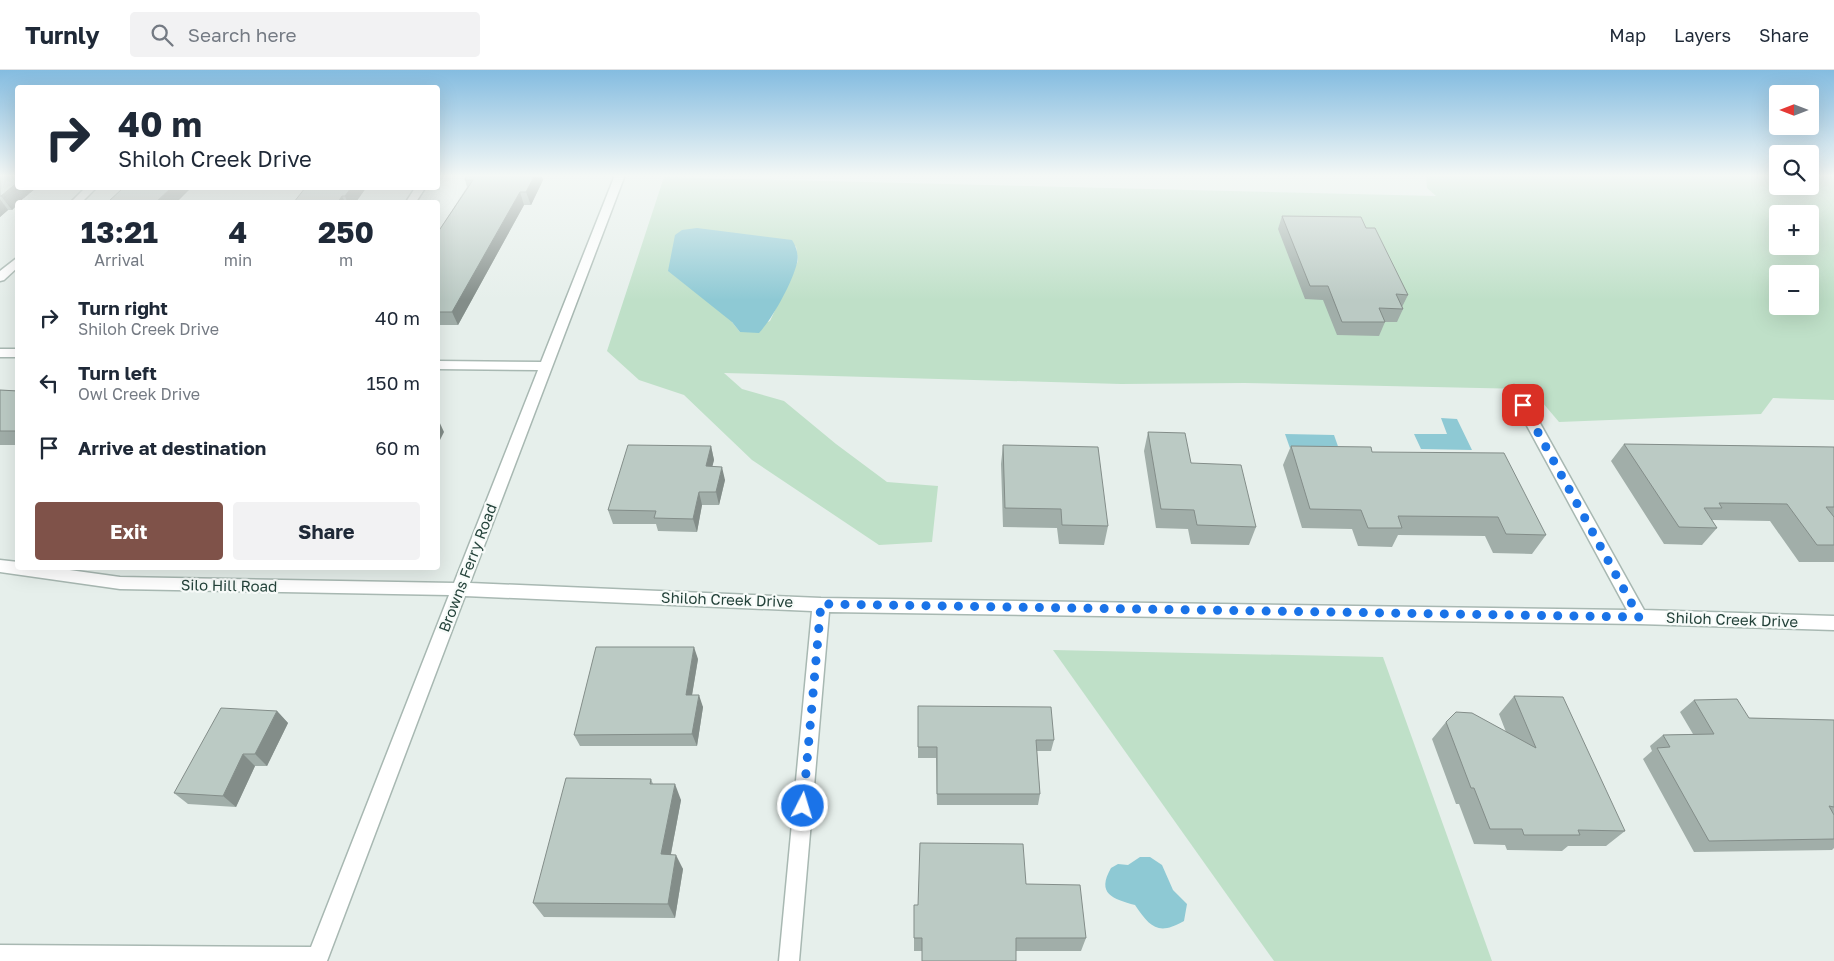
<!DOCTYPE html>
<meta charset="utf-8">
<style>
:root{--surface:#fff;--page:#f2f2f3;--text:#1f2937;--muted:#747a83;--line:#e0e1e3;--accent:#7f5249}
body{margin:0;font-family:"Golos Text",sans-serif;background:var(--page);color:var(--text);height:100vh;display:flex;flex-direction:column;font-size:19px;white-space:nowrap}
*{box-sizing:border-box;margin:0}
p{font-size:16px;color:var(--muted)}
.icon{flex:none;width:28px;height:28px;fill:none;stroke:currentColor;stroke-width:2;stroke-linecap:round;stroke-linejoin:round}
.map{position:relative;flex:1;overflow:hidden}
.panel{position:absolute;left:15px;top:130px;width:425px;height:370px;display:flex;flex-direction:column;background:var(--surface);border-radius:5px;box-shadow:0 5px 20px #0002}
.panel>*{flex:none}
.banner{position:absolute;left:15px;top:15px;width:425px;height:105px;border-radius:5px;box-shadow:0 5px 20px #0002;background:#fff;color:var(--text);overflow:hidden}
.needle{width:32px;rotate:270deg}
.controls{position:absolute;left:1769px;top:15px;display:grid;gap:10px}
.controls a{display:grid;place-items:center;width:50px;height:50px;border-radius:5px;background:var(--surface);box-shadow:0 5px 20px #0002;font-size:25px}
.pin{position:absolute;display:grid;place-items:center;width:42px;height:42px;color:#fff;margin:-21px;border-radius:10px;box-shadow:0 2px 8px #0006}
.me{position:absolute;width:55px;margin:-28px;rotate:5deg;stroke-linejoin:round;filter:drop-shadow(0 0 4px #0008)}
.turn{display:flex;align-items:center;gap:18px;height:105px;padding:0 20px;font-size:22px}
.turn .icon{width:65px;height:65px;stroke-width:2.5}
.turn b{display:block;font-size:35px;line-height:42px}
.eta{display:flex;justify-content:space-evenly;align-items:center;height:85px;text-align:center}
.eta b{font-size:30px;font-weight:700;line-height:35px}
.primary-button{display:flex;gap:10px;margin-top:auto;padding:10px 20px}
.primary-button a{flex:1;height:58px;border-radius:5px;background:var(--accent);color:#fff;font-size:20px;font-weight:700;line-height:58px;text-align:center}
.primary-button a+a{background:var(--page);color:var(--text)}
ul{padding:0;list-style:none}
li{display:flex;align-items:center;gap:15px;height:65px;padding:0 20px}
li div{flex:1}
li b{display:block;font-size:19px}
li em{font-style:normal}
header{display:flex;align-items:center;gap:30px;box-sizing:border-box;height:70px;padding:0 25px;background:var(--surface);border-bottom:1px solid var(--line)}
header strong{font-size:24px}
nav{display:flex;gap:28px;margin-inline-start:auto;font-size:18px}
.search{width:350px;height:45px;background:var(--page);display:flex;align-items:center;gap:12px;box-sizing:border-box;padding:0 18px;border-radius:5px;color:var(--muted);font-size:19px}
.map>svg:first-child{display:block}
.green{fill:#bfe0c8;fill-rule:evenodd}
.water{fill:#8ec9d4}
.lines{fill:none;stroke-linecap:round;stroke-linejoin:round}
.minor-casing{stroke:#a8b8b2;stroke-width:3}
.minor{fill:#fff;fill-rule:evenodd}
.wall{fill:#a1aea9}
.shaded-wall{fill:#838d89}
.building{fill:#bbcac4;stroke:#838d89}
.route{stroke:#1a73e8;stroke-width:9;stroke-dasharray:0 16.2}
.labels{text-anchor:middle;stroke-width:4.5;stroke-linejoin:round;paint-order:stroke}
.street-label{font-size:15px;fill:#24423a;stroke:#f7fbf9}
</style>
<header>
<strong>Turnly</strong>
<div class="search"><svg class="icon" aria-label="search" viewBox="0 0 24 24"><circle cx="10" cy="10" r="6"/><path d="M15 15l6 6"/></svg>Search here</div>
<nav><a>Map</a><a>Layers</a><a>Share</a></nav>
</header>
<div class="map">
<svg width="1834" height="891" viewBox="0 0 1834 891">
<rect width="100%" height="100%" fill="#e6efeb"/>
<g class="green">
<path d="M 1426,105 L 1777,105 L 1778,116 L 1810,116 L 1810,105 L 1834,105 L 1834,330 L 1773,328 L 1761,344 L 1559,352 L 1531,319 L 1244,313 L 1121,314 L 724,303 L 742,319 L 784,331 L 836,374 L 887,412 L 938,416 L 932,472 L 879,475 L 752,390 L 684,325 L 639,310 L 607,281 L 664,107 L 1436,126 L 1427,118 ZM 1778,144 L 1810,144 L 1810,176 L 1778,176 ZM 796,176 L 798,191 L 770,251 L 740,262 L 732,252 ZM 1778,204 L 1810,204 L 1810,236 L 1778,236 Z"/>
<path d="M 1053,580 L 1383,587 L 1492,891 L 1274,891 Z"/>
</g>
<g class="water">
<path d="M 697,158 L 792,170 C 796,176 799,185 797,193 C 792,213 773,248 759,263 L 740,262 L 732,252 L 668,201 L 675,165 L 682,160 Z"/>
<path d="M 1441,348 L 1457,349 L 1472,380 L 1421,379 L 1414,364 L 1447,364 Z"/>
<path d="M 1285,364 L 1334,365 L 1340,382 L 1291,381 Z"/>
<path d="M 1140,787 L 1150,787 L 1162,795 L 1173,820 L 1187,834 L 1184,851 C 1158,866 1150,857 1135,835 C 1113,829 1096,824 1111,798 L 1118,794 L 1128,795 Z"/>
</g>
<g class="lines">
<defs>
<g id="minor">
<path d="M 615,105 L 625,105 L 470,513 L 821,528 L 1627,540 L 1507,319 L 1514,315 L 1521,319 L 1644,540 L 1834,546 L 1834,560 L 1639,554 L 829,542 L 799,891 L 779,891 L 812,541 L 465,526 L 327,891 L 0,891 L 0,875 L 311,877 L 449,525 L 120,519 L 0,502 L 0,490 L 18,492 L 18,498 L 55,498 L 120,507 L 454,513 L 538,300 L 438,299 L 438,291 L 541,292 Z"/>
<path d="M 85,118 L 96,118 L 82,132 L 71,132 Z"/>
<path d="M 415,118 L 425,118 L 416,132 L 406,132 Z"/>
<path d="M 18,187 L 18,197 L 4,210 L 0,211 L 0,201 Z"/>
<rect x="0" y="279" width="18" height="8"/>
</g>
</defs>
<use href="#minor" class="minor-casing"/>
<use href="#minor" class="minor"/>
</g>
<g class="wall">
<path d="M 0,105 L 18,118 L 36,118 L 19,132 L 18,132 L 18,134 L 12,140 L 8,140 L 0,147 Z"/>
<path d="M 467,105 L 541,105 L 543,110 L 531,135 L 524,135 L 458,255 L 438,255 L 438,162 L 467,117 L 465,110 Z"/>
<path d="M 366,118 L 356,132 L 294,132 Z"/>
<path d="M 1282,146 L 1366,158 L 1408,225 L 1402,237 L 1403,239 L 1397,252 L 1385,252 L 1379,266 L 1337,265 L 1323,230 L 1305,229 L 1278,159 Z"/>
<path d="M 0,320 L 18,321 L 18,375 L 0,375 Z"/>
<path d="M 1148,362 L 1191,393 L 1256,457 L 1249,475 L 1191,474 L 1188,459 L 1156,458 L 1144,381 Z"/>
<path d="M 1624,374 L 1834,377 L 1834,492 L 1799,492 L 1770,451 L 1712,450 L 1717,458 L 1702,475 L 1664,474 L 1611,391 Z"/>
<path d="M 1003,375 L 1108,456 L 1104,475 L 1059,474 L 1057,458 L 1003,457 L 1001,394 Z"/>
<path d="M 711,376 L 714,390 L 712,396 L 725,410 L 719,435 L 702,435 L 697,462 L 658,461 L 656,454 L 613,454 L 608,440 Z"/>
<path d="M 1291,376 L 1372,382 L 1546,465 L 1532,484 L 1493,483 L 1485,466 L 1398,465 L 1392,477 L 1358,476 L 1352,459 L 1302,458 L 1283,395 Z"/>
<path d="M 698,589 L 692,625 L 703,637 L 697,676 L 580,676 L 574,665 Z"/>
<path d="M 1514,626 L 1625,761 L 1606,776 L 1568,776 L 1562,781 L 1507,780 L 1505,775 L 1474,774 L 1459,734 L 1456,734 L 1432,669 L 1446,652 L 1506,662 L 1499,644 Z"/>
<path d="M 1694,630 L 1749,648 L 1834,650 L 1834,778 L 1832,780 L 1694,782 L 1643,689 L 1652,681 L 1650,676 L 1663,665 L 1693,664 L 1680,642 Z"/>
<path d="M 918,636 L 1054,670 L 1051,681 L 1037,681 L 1040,724 L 1038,735 L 937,735 L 936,688 L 918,688 Z"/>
<path d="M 277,641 L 288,653 L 267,696 L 255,696 L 236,737 L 188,734 L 174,723 Z"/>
<path d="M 651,709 L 653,714 L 681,730 L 671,784 L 683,799 L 675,848 L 544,847 L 533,833 Z"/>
<path d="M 1026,814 L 1086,868 L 1081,881 L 914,881 L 914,835 L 918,835 Z"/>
</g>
<g class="shaded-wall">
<path d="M 535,105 L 541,105 L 543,110 L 531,135 L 526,122 Z"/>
<path d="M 18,112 L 18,118 L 36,118 L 19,132 L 18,132 L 18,134 L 12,140 L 1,126 Z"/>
<path d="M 171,118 L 191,118 L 177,132 L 156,132 Z"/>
<path d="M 351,118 L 366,118 L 356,132 L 347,132 L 345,126 Z"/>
<path d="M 520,122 L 524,135 L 458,255 L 452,242 Z"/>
<path d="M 342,126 L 345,132 L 338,132 Z"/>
<path d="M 0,129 L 8,140 L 0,147 Z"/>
<path d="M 438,349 L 444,362 L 438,374 Z"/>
<path d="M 711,376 L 714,390 L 709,410 L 706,396 Z"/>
<path d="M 722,397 L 725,410 L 719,435 L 716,422 Z"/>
<path d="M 699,422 L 702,435 L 697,462 L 693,449 Z"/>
<path d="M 694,577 L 698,589 L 690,637 L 686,625 Z"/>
<path d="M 699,625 L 703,637 L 697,676 L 692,664 Z"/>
<path d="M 277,641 L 288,653 L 267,696 L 255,684 Z"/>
<path d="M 243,684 L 255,696 L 236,737 L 223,726 Z"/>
<path d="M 675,714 L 681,730 L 668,799 L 661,784 Z"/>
<path d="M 676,785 L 683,799 L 675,848 L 668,834 Z"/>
</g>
<g class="building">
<path d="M 0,105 L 18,105 L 18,112 L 1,126 L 0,126 Z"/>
<path d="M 467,105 L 535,105 L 526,122 L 520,122 L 452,242 L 438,242 L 438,162 L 473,110 L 465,110 Z"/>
<path d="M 123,118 L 171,118 L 156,132 L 108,132 Z"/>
<path d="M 305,118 L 351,118 L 345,126 L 342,126 L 338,132 L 294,132 Z"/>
<path d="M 1282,146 L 1361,147 L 1366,158 L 1375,158 L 1408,225 L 1396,224 L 1403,239 L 1379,238 L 1385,252 L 1342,252 L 1328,216 L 1310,216 Z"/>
<path d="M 0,320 L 18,321 L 18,361 L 0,361 Z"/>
<path d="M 1148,362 L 1185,363 L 1191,393 L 1241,395 L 1256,457 L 1197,455 L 1194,440 L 1161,439 Z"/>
<path d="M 1624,374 L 1834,377 L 1834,437 L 1826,437 L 1834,447 L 1834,475 L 1817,475 L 1787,434 L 1719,433 L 1722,438 L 1704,438 L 1717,458 L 1679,457 Z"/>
<path d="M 628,375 L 711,376 L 706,396 L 722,397 L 716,422 L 699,422 L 693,449 L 654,448 L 656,441 L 608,440 Z"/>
<path d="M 1003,375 L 1098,377 L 1108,456 L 1062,455 L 1061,439 L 1005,438 Z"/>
<path d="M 1291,376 L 1371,377 L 1372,382 L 1504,383 L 1546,465 L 1506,464 L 1498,447 L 1398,446 L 1402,458 L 1368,458 L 1361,440 L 1310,439 Z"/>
<path d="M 596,577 L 694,577 L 686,625 L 699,625 L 692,664 L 574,665 Z"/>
<path d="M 1514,626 L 1563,627 L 1625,761 L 1578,760 L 1580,765 L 1524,765 L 1522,759 L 1490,759 L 1474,718 L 1471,718 L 1446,652 L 1456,642 L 1472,643 L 1536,678 Z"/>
<path d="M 1737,629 L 1749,648 L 1834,650 L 1834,737 L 1829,736 L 1834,745 L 1834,769 L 1709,771 L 1657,678 L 1670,677 L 1663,665 L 1714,664 L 1694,630 Z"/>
<path d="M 918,636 L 1051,637 L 1054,670 L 1036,670 L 1040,724 L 937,724 L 937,677 L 918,677 Z"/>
<path d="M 221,638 L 277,641 L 255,684 L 243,684 L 223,726 L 174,723 Z"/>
<path d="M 566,708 L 651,709 L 650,714 L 675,714 L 661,784 L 676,785 L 668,834 L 533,833 Z"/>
<path d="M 920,773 L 1023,774 L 1026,814 L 1080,815 L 1086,868 L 1016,868 L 1016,891 L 922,891 L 922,868 L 914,868 L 914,835 L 918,835 Z"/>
</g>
<linearGradient id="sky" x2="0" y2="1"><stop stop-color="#84bce0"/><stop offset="0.46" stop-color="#f4f8f6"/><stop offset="1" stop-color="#f4f8f6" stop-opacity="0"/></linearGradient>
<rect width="1834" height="230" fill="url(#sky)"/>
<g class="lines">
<path class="route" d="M 803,736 L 821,534 L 1639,547 L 1523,335"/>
</g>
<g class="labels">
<g class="street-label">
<text transform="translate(468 498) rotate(-69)" y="5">Browns Ferry Road</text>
<text transform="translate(229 516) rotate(1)" y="5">Silo Hill Road</text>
<text transform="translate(727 530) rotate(2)" y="5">Shiloh Creek Drive</text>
<text transform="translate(1732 550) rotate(2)" y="5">Shiloh Creek Drive</text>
</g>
</g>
</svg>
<div class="controls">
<a><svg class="needle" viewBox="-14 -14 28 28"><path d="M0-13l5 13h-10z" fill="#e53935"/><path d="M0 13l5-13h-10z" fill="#747a83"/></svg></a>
<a><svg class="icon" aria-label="search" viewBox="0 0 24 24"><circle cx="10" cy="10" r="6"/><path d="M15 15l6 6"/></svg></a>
<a>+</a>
<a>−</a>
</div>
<div class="pin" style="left:1523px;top:335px;background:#d93025"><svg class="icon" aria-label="arrive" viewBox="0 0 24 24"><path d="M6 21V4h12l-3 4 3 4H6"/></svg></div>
<svg class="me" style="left:803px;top:736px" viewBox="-20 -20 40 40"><circle r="17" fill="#1a73e8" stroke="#fff" stroke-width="3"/><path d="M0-11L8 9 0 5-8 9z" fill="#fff"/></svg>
<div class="banner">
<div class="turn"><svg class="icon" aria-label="right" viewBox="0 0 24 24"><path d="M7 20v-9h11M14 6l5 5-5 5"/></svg><div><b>40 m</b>Shiloh Creek Drive</div></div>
</div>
<section class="panel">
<div class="eta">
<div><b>13:21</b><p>Arrival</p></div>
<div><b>4</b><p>min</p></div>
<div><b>250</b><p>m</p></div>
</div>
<ul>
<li><svg class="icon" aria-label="right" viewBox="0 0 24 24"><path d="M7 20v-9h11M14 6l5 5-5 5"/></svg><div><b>Turn right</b><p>Shiloh Creek Drive</p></div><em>40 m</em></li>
<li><svg class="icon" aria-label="left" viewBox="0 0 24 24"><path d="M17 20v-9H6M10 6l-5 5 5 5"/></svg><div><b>Turn left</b><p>Owl Creek Drive</p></div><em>150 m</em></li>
<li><svg class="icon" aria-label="arrive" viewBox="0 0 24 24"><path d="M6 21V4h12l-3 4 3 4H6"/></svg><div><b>Arrive at destination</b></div><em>60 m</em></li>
</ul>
<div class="primary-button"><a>Exit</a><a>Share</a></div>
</section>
</div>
